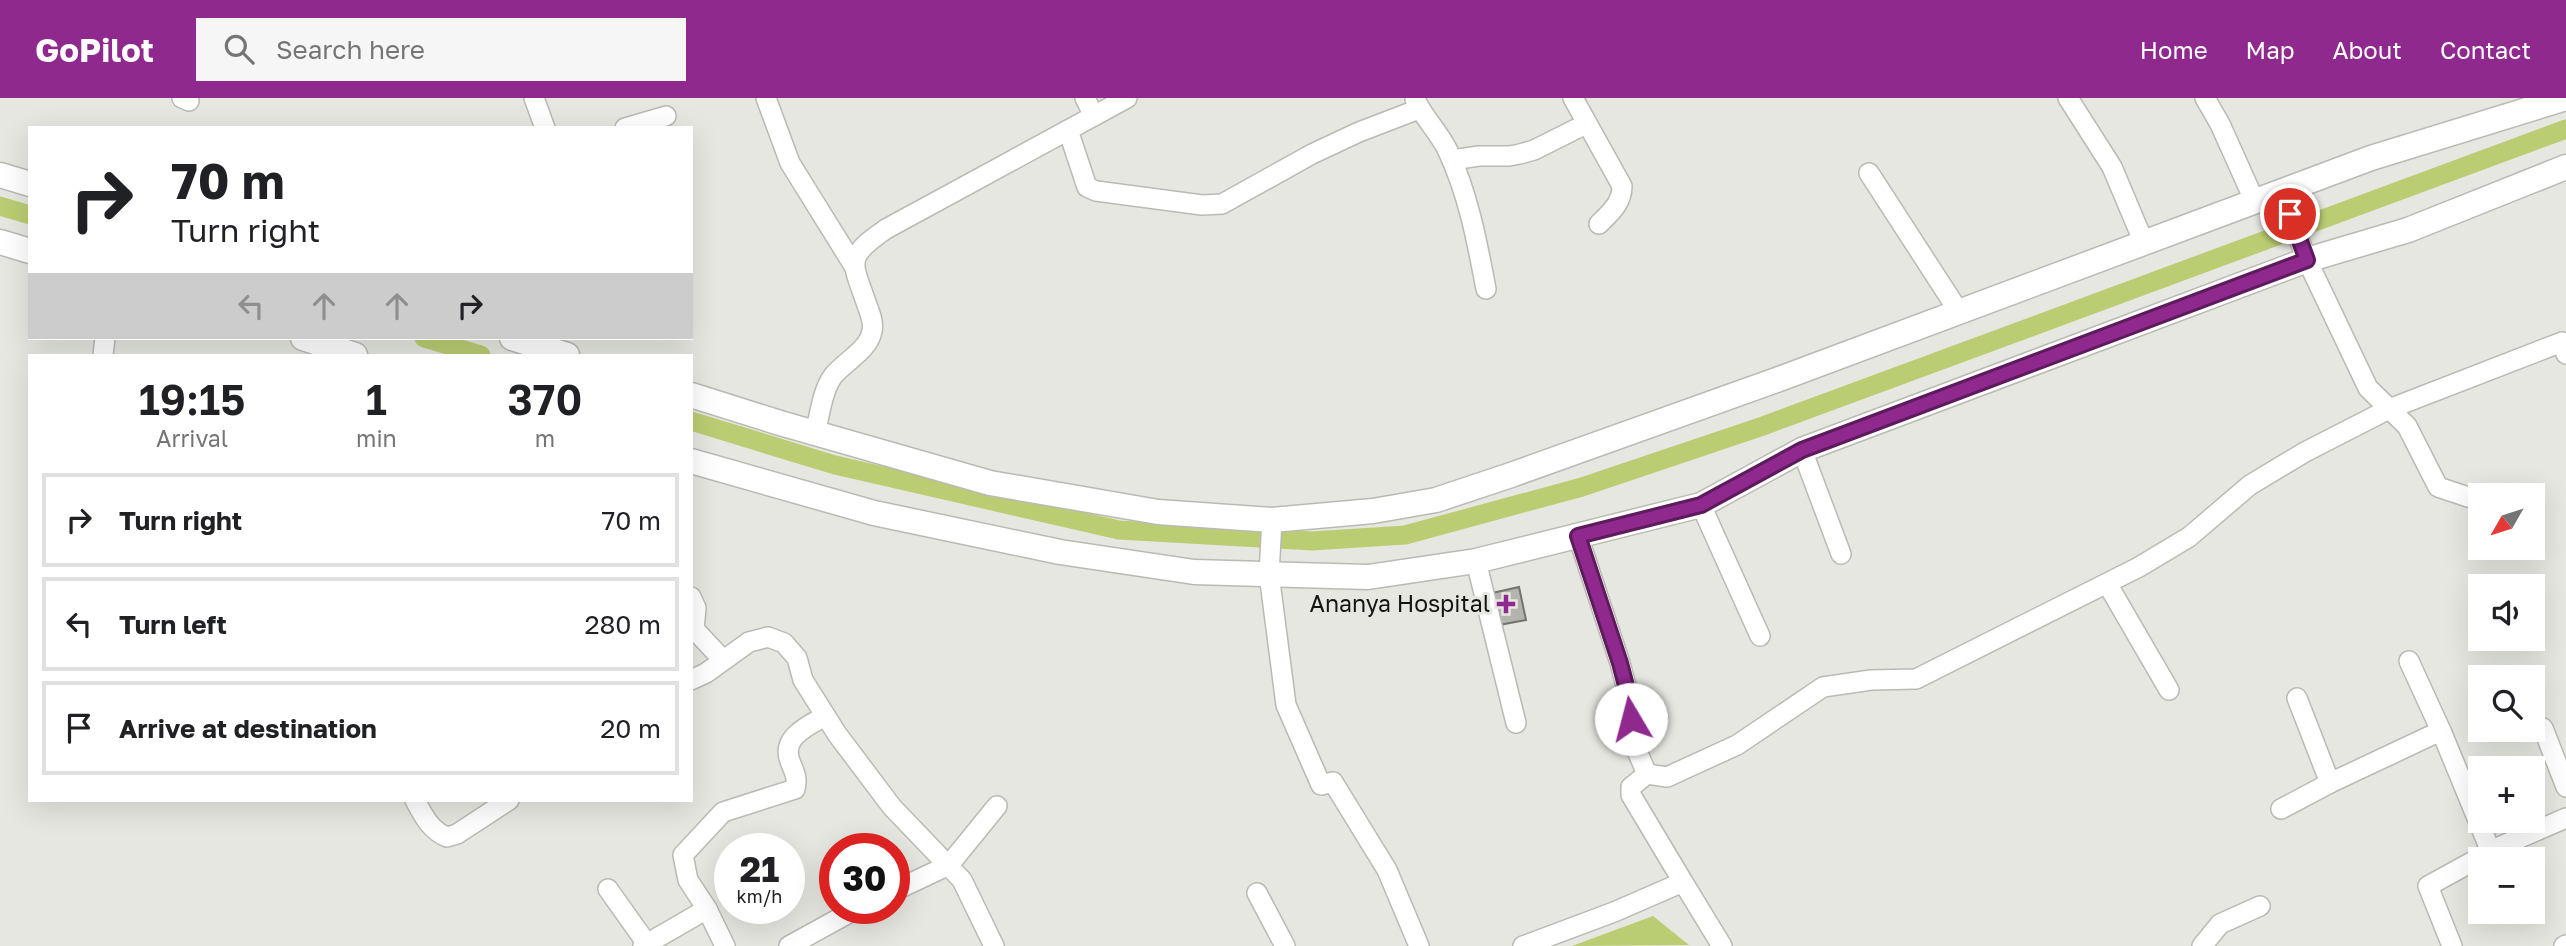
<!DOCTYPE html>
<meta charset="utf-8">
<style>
:root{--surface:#fff;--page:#f6f6f6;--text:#202124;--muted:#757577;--line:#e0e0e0;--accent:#8f298e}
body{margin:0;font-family:"Golos Text",sans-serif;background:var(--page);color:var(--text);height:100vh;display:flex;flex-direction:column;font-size:26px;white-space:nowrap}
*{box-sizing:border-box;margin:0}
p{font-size:23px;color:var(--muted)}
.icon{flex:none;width:38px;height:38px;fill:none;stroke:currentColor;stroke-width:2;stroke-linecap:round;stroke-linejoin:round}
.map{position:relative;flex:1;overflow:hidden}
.drawer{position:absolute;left:28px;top:256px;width:665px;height:448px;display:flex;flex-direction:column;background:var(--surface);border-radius:0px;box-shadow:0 7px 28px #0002}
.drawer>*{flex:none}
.top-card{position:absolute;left:28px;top:28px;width:665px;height:214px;border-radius:0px;box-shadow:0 7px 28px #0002;background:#fff;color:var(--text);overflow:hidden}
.needle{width:46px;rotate:231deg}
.buttons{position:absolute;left:2468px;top:385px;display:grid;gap:14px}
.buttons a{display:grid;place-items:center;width:77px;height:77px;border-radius:0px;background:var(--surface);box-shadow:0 7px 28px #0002;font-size:35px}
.speed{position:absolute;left:714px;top:735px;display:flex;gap:14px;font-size:35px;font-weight:700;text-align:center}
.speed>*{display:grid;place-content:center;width:91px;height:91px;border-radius:50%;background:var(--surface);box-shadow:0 7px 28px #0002;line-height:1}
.speed small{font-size:18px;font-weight:400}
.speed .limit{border:10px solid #d22;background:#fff;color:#111}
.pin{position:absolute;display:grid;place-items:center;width:60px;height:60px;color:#fff;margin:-30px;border:4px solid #fff;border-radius:50%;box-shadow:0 2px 7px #0007}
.me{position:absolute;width:77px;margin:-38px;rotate:352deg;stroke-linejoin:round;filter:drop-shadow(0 0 5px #0008)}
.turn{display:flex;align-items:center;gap:24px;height:147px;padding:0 28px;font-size:32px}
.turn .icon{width:91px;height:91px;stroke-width:2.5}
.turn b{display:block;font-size:49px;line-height:60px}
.lanes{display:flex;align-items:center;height:66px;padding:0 28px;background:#0003;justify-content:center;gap:35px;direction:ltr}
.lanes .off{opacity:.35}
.eta{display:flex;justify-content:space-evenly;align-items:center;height:119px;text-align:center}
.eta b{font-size:42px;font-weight:600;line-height:49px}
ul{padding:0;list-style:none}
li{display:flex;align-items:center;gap:21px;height:94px;margin:0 14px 10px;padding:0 14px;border:4px solid var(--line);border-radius:0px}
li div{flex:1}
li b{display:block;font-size:26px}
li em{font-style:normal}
header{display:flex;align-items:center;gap:42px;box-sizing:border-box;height:98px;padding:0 35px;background:var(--accent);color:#fff}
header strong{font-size:33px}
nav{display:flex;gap:38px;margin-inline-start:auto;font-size:24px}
.search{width:490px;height:63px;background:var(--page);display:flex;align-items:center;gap:18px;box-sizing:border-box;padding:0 24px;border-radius:0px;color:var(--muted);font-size:26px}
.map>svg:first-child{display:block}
.water{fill:#bacd73}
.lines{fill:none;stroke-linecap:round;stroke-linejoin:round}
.canal{stroke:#bacd73;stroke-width:19}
.building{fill:#b3b4ad;stroke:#72746d;stroke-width:2}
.minor-casing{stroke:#b9bbb3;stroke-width:22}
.tertiary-casing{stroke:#b9bbb3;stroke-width:27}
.minor{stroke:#fff;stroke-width:19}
.tertiary{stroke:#fff;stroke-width:24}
.route-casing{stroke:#5d1b5c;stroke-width:18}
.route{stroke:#8f298e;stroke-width:12}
.poi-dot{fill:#8f298e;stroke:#e5e7e0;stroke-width:2.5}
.labels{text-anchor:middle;stroke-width:6;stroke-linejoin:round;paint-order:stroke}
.poi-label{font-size:23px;fill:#131311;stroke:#e5e7e0;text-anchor:end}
</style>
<header>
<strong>GoPilot</strong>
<div class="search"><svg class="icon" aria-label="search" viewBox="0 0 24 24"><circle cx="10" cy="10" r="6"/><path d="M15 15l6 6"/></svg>Search here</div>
<nav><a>Home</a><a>Map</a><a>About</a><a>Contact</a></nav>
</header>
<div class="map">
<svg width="2566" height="848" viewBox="0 0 2566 848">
<rect width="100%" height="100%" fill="#e5e7e0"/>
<path class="water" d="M 1653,818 L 1689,847 L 1572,848 Z"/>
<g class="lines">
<g class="canal">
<path d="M 0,108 L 30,117"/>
<path d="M 424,240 L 481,257"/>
<path d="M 691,323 L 835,367 L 1119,432 L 1312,443 L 1405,437 L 1582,389 L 1763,328 L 2566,31"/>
</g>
</g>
<path class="building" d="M 1519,489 L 1526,522 L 1499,527 L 1492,495 Z"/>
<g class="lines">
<defs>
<g id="minor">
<path d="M 182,0 L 189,3"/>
<path d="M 534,0 L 545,30"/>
<path d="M 766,0 L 790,65 L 854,168"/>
<path d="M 1085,0 L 1094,18"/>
<path d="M 1573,0 L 1622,88 C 1622,105 1611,114 1599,126"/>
<path d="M 2068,0 L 2112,69 L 2144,145"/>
<path d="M 2205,0 L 2220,26 L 2255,104"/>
<path d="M 1415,1 C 1423,19 1438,33 1447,51 C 1468,95 1477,143 1486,191"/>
<path d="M 625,30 L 666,18"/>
<path d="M 1068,32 L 1087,89 L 1096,93 L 1202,107 L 1222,106 L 1312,56 L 1359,34 L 1419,11"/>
<path d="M 1452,62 L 1479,58 L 1509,58 L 1520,56 L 1534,52 L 1586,26"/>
<path d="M 1869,75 L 1959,214"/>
<path d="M 2281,94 L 2307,162 L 2368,290 L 2407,328 L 2438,389 L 2468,399"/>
<path d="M 103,257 L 105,240"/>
<path d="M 815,335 C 820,317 822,293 833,278 C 844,264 869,252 872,233 C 874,225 870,215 867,207 C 852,163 844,160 886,131 L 1127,0"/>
<path d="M 1802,352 L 1841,456"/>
<path d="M 1701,407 L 1760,538"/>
<path d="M 1272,422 L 1269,476 L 1286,607 L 1321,687 L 1333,684 L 1387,772 L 1419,848"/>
<path d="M 1578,438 L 1620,565 L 1630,603 L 1631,639 L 1647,676 L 1631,689 L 1631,697 L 1683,784"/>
<path d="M 1476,463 L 1516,625"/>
<path d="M 2108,487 L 2169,592"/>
<path d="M 691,499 L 696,510 L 694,531 L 723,562"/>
<path d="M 2409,563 L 2442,635"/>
<path d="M 691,582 L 706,575 L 749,544 L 768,539 L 784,545 L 797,560 L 803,582 L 837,636 L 892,709 L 962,782 L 994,848"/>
<path d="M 2297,600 L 2330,685 L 2432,637 L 2442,635 L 2491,754"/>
<path d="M 2543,630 L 2566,689"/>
<path d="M 1647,676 L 1667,679 L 1737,647 L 1823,589 L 1871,582 L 1916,581 L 2139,469 L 2189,439 L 2250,387 L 2305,354 L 2389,311 L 2562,244 L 2566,256"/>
<path d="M 415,702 C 423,717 430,732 447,739 L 457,736 L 509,702"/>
<path d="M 2281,711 L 2330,685"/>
<path d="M 608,791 L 647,846"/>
<path d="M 894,793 L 949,767 L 997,708"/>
<path d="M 1257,795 L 1285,848"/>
<path d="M 643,848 L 707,811"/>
<path d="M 725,848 L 707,811 L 688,782 L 683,757 L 723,714 L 795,691 C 798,679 794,674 790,663 C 781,639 808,628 825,618"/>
<path d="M 789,848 L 858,810"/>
<path d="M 1523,848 L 1614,814 L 1683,784 L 1722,848"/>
<path d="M 2202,848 L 2220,826 L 2260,808"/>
<path d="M 2452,848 L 2428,788 L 2499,749 L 2566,720"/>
<path d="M 2564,848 L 2566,847"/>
</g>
<g id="tertiary">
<path d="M 0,77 L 30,86"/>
<path d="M 0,144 L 30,153"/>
<path d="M 303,240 L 355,257"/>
<path d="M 512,240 L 567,257"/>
<path d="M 691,297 L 780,325 L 990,385 L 1158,414 L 1272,422 L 1373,413 L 1436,402 L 1511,377 L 1782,280 L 2371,60 L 2566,0"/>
<path d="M 691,363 L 874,415 L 1060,454 L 1194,474 L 1368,479 L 1476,463 L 1701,407 L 1802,352 L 2307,162 L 2408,132 L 2566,69"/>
</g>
</defs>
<use href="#minor" class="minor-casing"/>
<use href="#tertiary" class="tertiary-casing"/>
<use href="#minor" class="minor"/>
<use href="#tertiary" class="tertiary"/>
</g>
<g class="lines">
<defs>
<path id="route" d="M 1631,621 L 1630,603 L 1620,565 L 1578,438 L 1701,407 L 1802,352 L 2307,162 L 2290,116"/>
</defs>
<use href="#route" class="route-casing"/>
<use href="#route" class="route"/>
</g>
<path class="poi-dot" d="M1502.5 495.5h7v7h7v7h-7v7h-7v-7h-7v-7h7z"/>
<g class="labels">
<g class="poi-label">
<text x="1490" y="514">Ananya Hospital</text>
</g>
</g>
</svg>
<div class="buttons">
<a><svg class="needle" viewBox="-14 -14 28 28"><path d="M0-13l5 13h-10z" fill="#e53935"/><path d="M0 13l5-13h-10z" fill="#757577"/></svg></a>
<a><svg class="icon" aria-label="sound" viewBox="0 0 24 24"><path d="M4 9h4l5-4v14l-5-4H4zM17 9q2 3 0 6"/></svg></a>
<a><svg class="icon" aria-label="search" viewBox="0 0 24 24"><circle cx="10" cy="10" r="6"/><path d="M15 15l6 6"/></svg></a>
<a>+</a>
<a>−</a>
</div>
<div class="speed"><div>21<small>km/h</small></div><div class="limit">30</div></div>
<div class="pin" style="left:2290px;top:116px;background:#d93025"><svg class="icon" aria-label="arrive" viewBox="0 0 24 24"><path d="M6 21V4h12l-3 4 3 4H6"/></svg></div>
<svg class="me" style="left:1631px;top:621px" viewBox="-20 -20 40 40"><circle r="19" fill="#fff"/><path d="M0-13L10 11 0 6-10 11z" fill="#8f298e"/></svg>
<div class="top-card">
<div class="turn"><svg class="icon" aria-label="right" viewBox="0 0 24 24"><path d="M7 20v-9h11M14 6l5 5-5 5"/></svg><div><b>70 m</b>Turn right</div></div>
<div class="lanes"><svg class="icon off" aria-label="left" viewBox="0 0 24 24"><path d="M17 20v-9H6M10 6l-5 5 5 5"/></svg><svg class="icon off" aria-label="ahead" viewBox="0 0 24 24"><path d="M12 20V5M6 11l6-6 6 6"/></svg><svg class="icon off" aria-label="ahead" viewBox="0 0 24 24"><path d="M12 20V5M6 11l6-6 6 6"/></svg><svg class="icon" aria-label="right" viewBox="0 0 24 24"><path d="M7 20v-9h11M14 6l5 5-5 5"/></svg></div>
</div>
<section class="drawer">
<div class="eta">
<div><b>19:15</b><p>Arrival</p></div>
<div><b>1</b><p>min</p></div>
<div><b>370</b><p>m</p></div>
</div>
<ul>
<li><svg class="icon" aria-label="right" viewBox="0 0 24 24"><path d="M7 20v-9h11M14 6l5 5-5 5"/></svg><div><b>Turn right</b></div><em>70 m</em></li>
<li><svg class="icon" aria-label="left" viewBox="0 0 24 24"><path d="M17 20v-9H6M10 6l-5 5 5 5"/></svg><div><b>Turn left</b></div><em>280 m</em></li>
<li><svg class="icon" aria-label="arrive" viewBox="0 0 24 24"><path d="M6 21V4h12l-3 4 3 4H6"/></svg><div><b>Arrive at destination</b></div><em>20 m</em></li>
</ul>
</section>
</div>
